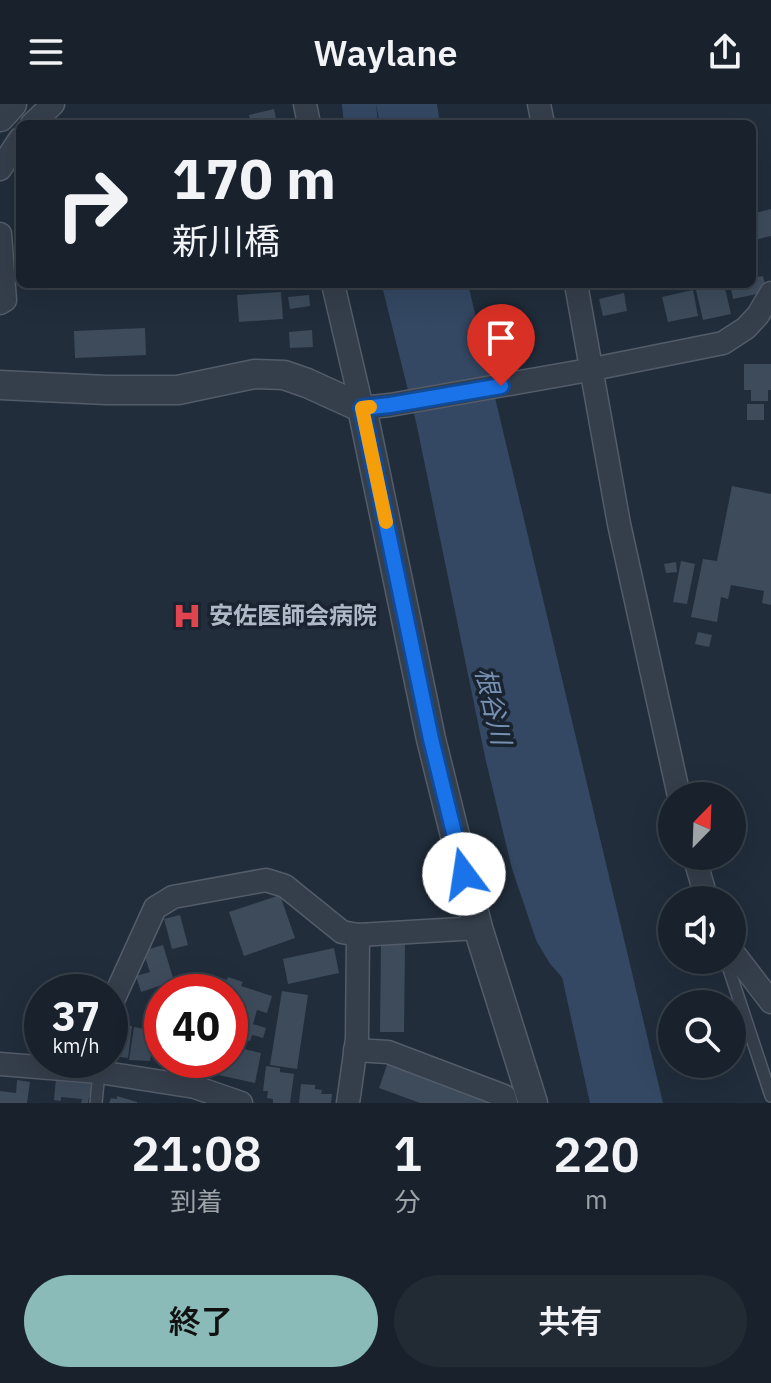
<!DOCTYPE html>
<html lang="ja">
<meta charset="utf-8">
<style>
:root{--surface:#19222c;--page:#222a34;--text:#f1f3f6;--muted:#9fa4a9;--line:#373f48;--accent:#8bbbb9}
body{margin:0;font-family:"IBM Plex Sans","Noto Sans JP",sans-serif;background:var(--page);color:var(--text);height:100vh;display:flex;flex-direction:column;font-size:30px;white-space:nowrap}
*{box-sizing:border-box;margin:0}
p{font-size:26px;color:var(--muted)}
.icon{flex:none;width:44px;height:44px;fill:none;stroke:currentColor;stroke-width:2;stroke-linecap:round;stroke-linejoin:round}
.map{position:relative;height:999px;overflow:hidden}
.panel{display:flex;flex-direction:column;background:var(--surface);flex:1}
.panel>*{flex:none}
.banner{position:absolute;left:16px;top:16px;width:740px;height:168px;border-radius:12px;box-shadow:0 8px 32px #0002,0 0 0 2px var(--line);background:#19222c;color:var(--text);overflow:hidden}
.needle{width:52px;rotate:23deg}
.tools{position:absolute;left:658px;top:678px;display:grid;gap:16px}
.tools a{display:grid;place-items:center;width:88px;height:88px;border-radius:50%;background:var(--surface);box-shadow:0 8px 32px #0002,0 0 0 2px var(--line);font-size:40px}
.speed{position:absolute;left:24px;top:870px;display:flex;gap:16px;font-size:40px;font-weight:700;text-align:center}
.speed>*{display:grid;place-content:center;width:104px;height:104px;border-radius:50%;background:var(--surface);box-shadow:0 8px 32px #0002,0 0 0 2px var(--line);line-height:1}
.speed small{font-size:20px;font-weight:400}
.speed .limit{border:12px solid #d22;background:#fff;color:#111}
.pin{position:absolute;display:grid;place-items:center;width:68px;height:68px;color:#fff;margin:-82px -34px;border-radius:50% 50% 50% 0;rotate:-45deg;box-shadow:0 0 8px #0007}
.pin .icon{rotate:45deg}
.me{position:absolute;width:88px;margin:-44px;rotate:346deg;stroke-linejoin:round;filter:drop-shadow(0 0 6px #0008)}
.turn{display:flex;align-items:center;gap:28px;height:168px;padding:0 24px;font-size:36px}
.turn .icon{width:104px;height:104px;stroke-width:2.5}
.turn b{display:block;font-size:56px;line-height:68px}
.eta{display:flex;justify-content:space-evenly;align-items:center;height:136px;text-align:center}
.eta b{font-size:48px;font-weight:600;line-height:56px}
.action{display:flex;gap:16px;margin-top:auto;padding:16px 24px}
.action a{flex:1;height:92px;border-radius:48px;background:var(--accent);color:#111;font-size:32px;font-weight:600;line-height:92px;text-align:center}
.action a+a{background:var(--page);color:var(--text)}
header{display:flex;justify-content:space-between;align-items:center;height:104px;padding:0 24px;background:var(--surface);font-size:36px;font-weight:600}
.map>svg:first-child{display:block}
.water{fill:#344863}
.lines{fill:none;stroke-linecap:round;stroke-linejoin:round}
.river{stroke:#344863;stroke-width:34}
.building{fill:#3d4b5b}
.service-casing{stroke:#535c69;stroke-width:14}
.minor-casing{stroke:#535c69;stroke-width:25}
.tertiary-casing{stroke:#535c69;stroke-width:31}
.service{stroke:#353e4b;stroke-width:11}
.minor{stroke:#353e4b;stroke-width:22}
.tertiary{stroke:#353e4b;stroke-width:28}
.route-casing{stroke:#114b97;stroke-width:20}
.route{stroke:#1a73e8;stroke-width:14}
.slow{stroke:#f59e0b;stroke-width:14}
.labels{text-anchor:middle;stroke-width:7;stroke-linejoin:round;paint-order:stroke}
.poi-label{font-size:24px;font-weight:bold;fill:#b0b9c7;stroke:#1a2330;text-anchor:start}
.water-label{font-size:26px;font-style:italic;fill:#7690b1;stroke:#1a2330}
</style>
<header><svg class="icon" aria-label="menu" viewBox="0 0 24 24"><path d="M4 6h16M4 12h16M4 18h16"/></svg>Waylane<svg class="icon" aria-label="share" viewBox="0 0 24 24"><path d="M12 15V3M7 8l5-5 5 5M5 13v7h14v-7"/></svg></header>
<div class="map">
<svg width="771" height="999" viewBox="0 0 771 999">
<rect width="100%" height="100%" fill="#212d3b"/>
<g class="water">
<path d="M 376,0 L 437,0 L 440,20 L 380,20 Z"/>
<path d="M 408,180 L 468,180 L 663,999 L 590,999 Z"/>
</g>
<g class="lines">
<g class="river">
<path d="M 359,0 L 361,20"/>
<path d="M 399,180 L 433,316 L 502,651 L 528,759 L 552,830 L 564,850 L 580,868"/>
</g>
</g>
<g class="building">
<path d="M 274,5 L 277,20 L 251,20 L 249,11 Z"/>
<path d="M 771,105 L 771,132 L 754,136 L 752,110 Z"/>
<path d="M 763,172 L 767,188 L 733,195 L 730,180 L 752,180 L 752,174 Z"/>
<path d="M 702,180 L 724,180 L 731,210 L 703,216 L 695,182 Z"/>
<path d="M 693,186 L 698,212 L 668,218 L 662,193 Z"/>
<path d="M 281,188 L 283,215 L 239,218 L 237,191 Z"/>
<path d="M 624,189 L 627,207 L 603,212 L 599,195 Z"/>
<path d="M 309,191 L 310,202 L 290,205 L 288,193 Z"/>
<path d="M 145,224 L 146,251 L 75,254 L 74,227 Z"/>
<path d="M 312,226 L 313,243 L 290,244 L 289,228 Z"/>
<path d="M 744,260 L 771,260 L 771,286 L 768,286 L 768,297 L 751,297 L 751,286 L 744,286 Z"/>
<rect x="747" y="300" width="17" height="16"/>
<path d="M 732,382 L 771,390 L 771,501 L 762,499 L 764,487 L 731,481 L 728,495 L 721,493 L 717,518 L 691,513 L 703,455 L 717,457 Z"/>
<path d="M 681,457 L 695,460 L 687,500 L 673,498 Z"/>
<path d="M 676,458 L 677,468 L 666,469 L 664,460 Z"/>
<path d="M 698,528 L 712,531 L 709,543 L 695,540 Z"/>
<path d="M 280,791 L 295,834 L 244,852 L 229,808 Z"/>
<path d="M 180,811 L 188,841 L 172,845 L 164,815 Z"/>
<path d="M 381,839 L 405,839 L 404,928 L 380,928 Z"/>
<path d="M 163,841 L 174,877 L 141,888 L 136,872 L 150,868 L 143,847 Z"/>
<path d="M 334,844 L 339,869 L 288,880 L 283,855 Z"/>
<path d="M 212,871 L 227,876 L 228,873 L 243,878 L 241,882 L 272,892 L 267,909 L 257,906 L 253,920 L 266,924 L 263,934 L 252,931 L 250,937 L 230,931 L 230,888 L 201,888 L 195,886 L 198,875 L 209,879 Z"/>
<path d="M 282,887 L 308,891 L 297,965 L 270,961 Z"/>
<path d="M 113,920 L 132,922 L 128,954 L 110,952 Z"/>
<path d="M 134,923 L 155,927 L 150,957 L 129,956 Z"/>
<path d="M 230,942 L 261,949 L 255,979 L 186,964 L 188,956 L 230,956 Z"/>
<path d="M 388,958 L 494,999 L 420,999 L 379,984 Z"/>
<path d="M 266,962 L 280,964 L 280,968 L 294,970 L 290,999 L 273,999 L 273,995 L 267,994 L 268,987 L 263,987 Z"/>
<path d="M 56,974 L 91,977 L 91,983 L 93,983 L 92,993 L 89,993 L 88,999 L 81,999 L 82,995 L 61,993 L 61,997 L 54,996 Z"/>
<path d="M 17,976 L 30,978 L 27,999 L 0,999 L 0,987 L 16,989 Z"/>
<path d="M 301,980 L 315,981 L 315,985 L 322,986 L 321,990 L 332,990 L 331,999 L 299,999 Z"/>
<path d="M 117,992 L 137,998 L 137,999 L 109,999 L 111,994 L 117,995 Z"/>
</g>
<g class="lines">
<defs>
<g id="service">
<path d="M 726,856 L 771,992"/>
<path d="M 96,999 L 99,968"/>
</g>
<g id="minor">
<path d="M 305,0 L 309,20"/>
<path d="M 539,0 L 543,20"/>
<path d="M 32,20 L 53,0"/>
<path d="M 0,65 L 20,35"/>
<path d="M 0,130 L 5,196 L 0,199"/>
<path d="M 333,180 L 362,304"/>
<path d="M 576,180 L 619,420 L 679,692"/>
<path d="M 362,304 L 390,301 L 583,267 L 723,239 L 746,224 L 758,211 L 771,189"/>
<path d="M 694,752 L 707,796"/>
<path d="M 732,847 L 771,898"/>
<path d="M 110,903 L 155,804 L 173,793 L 266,776 L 285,782 L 342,828 L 358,831 L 478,824"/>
<path d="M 355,946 L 388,948 L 504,992 L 506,999"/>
<path d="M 0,960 L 99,968 L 195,983 L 241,999"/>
<path d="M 348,999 L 357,935 L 358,831"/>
</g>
<g id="tertiary">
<path d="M 0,13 L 12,0"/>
<path d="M 0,281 L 106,286 L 178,286 L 255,270 L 284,271 L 307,279 L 362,304 L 431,635 L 478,824 L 533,999"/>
</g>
</defs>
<use href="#service" class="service-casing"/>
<use href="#minor" class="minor-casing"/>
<use href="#tertiary" class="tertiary-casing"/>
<use href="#service" class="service"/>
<use href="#minor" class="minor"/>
<use href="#tertiary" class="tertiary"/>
</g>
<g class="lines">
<defs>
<path id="route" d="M 464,770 L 431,635 L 362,304 L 390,301 L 501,282"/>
</defs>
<use href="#route" class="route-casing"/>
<use href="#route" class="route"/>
<path class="slow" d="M 370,303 L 362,304 L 386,418"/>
</g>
<defs>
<symbol id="hospital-bare" viewBox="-9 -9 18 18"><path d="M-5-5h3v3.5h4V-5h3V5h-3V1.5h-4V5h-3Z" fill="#e0444e" stroke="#1a2330" stroke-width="2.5" paint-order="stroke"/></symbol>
</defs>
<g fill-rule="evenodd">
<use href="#hospital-bare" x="167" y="492" width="40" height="40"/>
</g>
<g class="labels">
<g class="poi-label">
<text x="209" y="520">安佐医師会病院</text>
</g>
<g class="water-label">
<text transform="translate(493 602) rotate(77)" y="9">根谷川</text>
</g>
</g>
</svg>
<div class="tools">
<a><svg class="needle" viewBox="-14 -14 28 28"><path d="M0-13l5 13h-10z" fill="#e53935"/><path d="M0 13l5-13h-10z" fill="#9fa4a9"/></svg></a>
<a><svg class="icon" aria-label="sound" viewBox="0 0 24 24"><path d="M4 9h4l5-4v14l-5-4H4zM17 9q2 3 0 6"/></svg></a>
<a><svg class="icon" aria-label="search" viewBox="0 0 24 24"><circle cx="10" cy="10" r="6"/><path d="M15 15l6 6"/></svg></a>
</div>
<div class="speed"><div>37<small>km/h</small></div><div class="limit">40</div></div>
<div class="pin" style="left:501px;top:282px;background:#d93025"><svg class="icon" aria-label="arrive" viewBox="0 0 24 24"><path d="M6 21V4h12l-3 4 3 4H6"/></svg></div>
<svg class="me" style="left:464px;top:770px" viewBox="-20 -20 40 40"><circle r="19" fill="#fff"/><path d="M0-13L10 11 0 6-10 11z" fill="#1a73e8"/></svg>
<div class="banner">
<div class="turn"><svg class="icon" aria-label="right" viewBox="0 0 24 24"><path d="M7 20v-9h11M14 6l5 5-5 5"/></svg><div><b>170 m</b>新川橋</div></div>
</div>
</div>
<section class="panel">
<div class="eta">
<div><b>21:08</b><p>到着</p></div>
<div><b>1</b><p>分</p></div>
<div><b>220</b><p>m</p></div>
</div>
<div class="action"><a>終了</a><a>共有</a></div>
</section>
